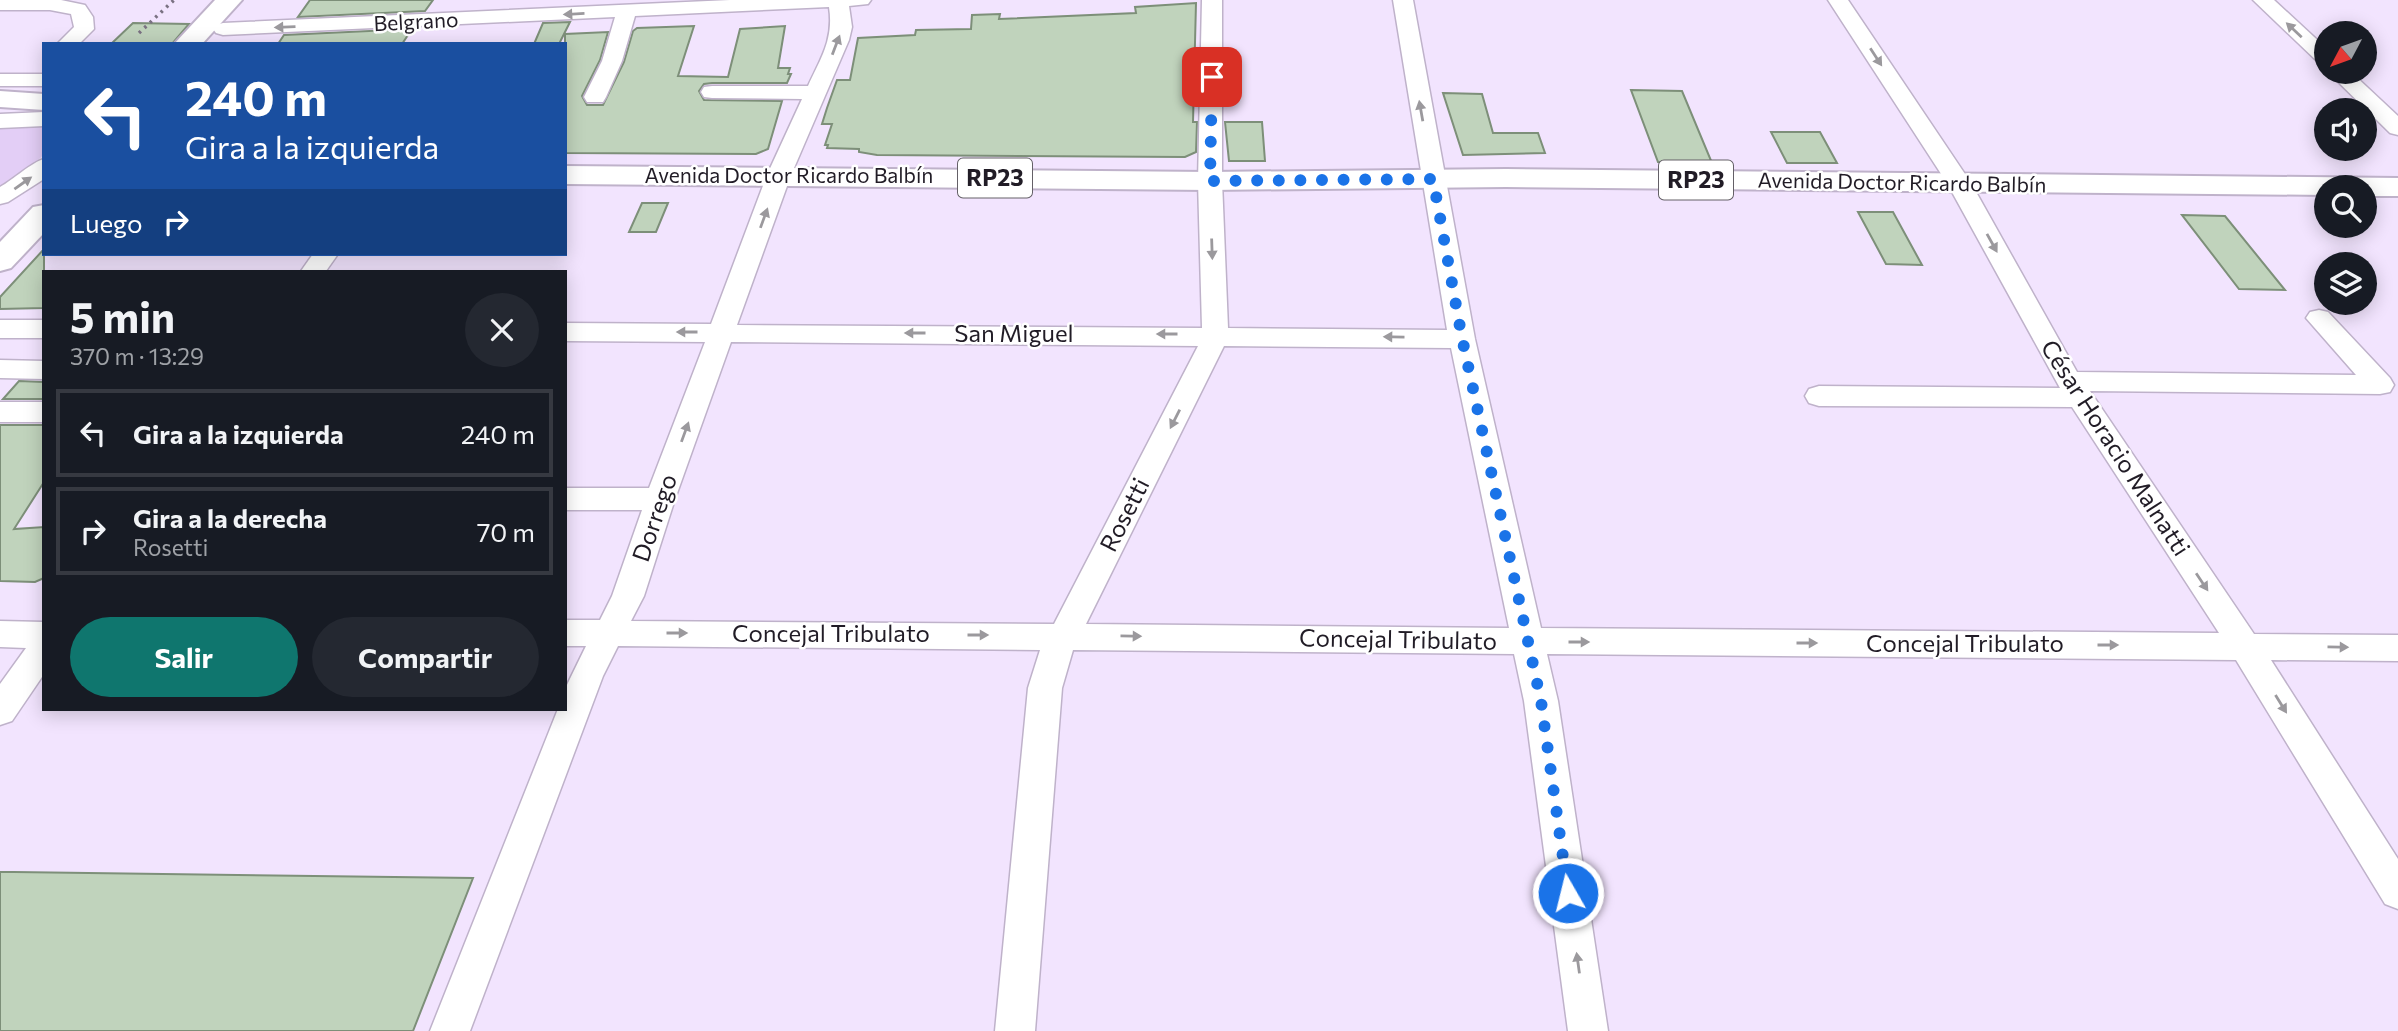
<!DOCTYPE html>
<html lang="es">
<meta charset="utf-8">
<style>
:root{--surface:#171b24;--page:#242831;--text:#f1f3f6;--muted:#9ea1a6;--line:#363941;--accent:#0f766e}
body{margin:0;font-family:Commissioner,sans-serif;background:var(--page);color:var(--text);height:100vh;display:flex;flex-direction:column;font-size:26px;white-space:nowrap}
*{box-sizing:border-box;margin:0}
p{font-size:23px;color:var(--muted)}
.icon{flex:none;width:38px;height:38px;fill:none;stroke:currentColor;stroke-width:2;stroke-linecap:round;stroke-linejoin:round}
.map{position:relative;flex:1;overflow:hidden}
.panel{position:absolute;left:42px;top:270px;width:525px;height:441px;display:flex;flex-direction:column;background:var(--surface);border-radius:0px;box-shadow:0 4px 18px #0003}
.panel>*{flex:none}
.banner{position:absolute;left:42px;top:42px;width:525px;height:214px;border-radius:0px;box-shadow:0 4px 18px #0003;background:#1a4fa0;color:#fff;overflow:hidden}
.needle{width:46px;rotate:229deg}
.controls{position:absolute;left:2314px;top:21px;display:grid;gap:14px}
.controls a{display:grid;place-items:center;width:63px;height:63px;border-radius:50%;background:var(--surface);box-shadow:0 4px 18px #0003;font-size:35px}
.pin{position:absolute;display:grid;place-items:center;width:60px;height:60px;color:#fff;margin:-30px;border-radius:14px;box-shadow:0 4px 10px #0006}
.me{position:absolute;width:77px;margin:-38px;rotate:352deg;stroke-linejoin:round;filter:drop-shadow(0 0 5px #0008)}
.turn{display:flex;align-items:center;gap:24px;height:147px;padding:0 28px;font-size:32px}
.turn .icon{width:91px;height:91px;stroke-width:2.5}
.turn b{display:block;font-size:49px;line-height:60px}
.then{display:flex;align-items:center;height:66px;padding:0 28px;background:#0003;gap:14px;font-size:26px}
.round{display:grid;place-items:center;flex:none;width:74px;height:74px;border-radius:37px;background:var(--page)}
.overview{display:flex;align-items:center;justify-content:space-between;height:119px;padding:0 28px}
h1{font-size:42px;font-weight:700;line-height:52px}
.button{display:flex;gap:14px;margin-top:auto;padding:14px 28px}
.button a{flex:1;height:80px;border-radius:42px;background:var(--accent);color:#fff;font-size:28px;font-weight:700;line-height:80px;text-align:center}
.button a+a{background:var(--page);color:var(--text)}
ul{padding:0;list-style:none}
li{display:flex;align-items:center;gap:21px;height:88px;margin:0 14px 10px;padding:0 14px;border:4px solid var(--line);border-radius:0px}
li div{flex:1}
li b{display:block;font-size:26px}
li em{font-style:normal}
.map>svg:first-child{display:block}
.green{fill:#e3cef6}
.building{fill:#c0d3bc;stroke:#7d8f79;stroke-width:2}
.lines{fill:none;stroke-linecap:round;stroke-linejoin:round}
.minor-casing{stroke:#bfb2ca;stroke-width:3}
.major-casing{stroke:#bfb2ca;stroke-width:4}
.minor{fill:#fff;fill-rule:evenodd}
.major{fill:#fff;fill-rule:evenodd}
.rail{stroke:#7a7182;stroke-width:3.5;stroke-dasharray:2.5 5;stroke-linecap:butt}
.oneway{fill:#9b999d}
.route{stroke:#1a73e8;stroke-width:12;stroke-dasharray:0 21.6}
.labels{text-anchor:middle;stroke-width:5;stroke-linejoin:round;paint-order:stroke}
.far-street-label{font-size:21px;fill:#211c26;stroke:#fff}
.shield{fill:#fff;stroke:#646067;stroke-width:2}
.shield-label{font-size:23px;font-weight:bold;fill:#211c26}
.street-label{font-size:24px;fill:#211c26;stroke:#fff}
</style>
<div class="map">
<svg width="2398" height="1031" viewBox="0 0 2398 1031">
<rect width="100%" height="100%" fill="#f2e4fe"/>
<path class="green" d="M 0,124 L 44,126 L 44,154 L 27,172 L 0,190 Z"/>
<g class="building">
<path d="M 310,0 L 433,0 L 425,11 L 298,17 Z"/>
<path d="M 1196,3 L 1193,122 L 1197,122 L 1196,152 L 1185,157 L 877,155 L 859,152 L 859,149 L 827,148 L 828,145 L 825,145 L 832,124 L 822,124 L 827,108 L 837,80 L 850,80 L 858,38 L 915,35 L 916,30 L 971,29 L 972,15 L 1000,14 L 999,19 L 1136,13 L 1135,7 Z"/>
<path d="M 570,22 L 559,44 L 534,44 L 543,23 Z"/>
<path d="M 133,23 L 189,24 L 172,44 L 111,44 Z"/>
<path d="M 694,26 L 678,76 L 728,77 L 740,29 L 785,26 L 778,68 L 790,68 L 788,74 L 791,74 L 787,83 L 712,83 L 704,84 L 699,91 L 704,100 L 782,101 L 768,149 L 756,154 L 565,153 L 565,34 L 608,32 L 600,60 L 582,96 L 587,105 L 603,105 L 624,62 L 633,31 L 637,28 Z"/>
<path d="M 412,29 L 402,44 L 278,44 L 284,35 Z"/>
<path d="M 1631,90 L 1682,91 L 1712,163 L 1658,162 Z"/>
<path d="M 1443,93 L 1482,94 L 1493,133 L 1538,133 L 1545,153 L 1463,155 Z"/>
<path d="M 1225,122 L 1262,122 L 1265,161 L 1229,161 Z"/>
<path d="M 1771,132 L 1820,132 L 1837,163 L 1787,163 Z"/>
<path d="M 642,203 L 668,203 L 656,232 L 629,232 Z"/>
<path d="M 1858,212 L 1893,212 L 1922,265 L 1886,264 Z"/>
<path d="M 2182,215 L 2225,216 L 2285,290 L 2239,289 Z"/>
<path d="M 44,249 L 44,308 L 0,309 L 0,297 Z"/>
<path d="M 19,381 L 44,382 L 44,399 L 3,399 Z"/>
<path d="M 0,425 L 44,425 L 44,482 L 14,529 L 44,527 L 44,578 L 35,582 L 0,581 Z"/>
<path d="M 0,872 L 14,872 L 473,878 L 413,1031 L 0,1031 Z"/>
</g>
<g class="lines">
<defs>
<g id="minor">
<path d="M 0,0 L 61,0 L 85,5 L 93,17 L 94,29 L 79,44 L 57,44 L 74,27 L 71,14 L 50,10 L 0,10 Z"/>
<path d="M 730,0 L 871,0 L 868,4 L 849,6 L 852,27 L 849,40 L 791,175 L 737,325 L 1202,328 L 1198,181 L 1202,0 L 1222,0 L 1222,181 L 1228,328 L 1447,330 L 1393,0 L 1413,0 L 1475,339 L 1541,628 L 2219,633 L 2072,407 L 1819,406 L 1809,403 L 1805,396 L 1809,389 L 1819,386 L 2060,388 L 1947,183 L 1828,0 L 1848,0 L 1971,183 L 2077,372 L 2356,375 L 2306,318 L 2310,312 L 2319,310 L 2328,312 L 2390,378 L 2394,385 L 2390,392 L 2380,394 L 2090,391 L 2254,634 L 2398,635 L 2398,661 L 2271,660 L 2398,859 L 2398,909 L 2385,904 L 2236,660 L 1547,654 L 1558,701 L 1608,1031 L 1568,1031 L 1524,701 L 1514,654 L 1073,650 L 1062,688 L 1035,1031 L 995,1031 L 1028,688 L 1040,650 L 618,646 L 603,676 L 470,1031 L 430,1031 L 558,709 L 565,709 L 565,689 L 586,646 L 565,646 L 565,620 L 600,620 L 612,596 L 642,510 L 565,510 L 565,488 L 649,488 L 705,342 L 565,341 L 565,323 L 711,324 L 767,175 L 802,99 L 712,98 L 704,97 L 701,92 L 704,87 L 712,86 L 808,86 C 821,58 834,39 829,7 L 635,16 L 622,61 L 606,97 L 603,102 L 587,102 L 584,97 L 602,61 L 615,17 L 223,35 L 216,33 L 213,29 L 216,25 L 223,23 ZM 731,342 L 1198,346 L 1054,624 L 631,621 L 644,596 L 675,499 ZM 1224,346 L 1451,348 L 1509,628 L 1086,624 Z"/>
<path d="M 2253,0 L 2274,0 L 2326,48 L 2326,65 L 2319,63 Z"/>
<path d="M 2328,72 L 2351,72 L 2398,116 L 2398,135 L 2390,133 Z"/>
<rect x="0" y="74" width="44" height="12"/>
<path d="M 44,112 L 44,126 L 0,128 L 0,114 Z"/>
<path d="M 44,159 L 44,179 L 8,202 L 0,204 L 0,187 C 13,180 32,162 44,159 Z"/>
<path d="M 313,254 L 338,254 L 326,271 L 301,271 Z"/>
<rect x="0" y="320" width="44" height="18"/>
<path d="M 0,360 L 44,361 L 44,379 L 0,378 Z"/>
<rect x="0" y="402" width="44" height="20"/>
<path d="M 0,621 L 44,622 L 44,674 L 12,721 L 0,725 L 0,684 L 26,648 L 0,647 Z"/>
</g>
<g id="major">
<path d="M 215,0 L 242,0 L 202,44 L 174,44 Z"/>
<path d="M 0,91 L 44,94 L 44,110 L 0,107 Z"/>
<path d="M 565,166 L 1210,172 L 1506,169 L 2398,178 L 2398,196 L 2364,196 L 2364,187 L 2326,187 L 2326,195 L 1506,187 L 1210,190 L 565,184 Z"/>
<path d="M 44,205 L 44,233 L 11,268 L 0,271 L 0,242 L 33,207 Z"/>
</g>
</defs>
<use href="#minor" class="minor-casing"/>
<use href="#major" class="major-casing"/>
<use href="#minor" class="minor"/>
<use href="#major" class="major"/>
<path class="rail" d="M 139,33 L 174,0"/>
</g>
<defs><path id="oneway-solid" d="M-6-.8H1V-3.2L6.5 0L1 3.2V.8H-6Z" transform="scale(1.75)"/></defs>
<g class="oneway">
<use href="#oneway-solid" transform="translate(574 14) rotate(177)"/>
<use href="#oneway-solid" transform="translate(285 27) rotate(178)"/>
<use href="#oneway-solid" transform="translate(2294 30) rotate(-137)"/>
<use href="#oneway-solid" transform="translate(836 45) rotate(-69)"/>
<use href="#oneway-solid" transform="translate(1876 57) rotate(57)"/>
<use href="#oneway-solid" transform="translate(1421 111) rotate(-100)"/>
<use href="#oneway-solid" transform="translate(23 183) rotate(-35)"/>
<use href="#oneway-solid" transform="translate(764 218) rotate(-70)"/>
<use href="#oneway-solid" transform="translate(1992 243) rotate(61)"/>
<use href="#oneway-solid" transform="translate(1212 249) rotate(88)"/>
<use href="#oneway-solid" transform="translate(687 332) rotate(-180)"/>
<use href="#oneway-solid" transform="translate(915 333) rotate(-180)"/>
<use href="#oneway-solid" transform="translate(1167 334) rotate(-180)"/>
<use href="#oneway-solid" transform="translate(1394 337) rotate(-179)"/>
<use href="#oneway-solid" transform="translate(1175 419) rotate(117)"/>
<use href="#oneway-solid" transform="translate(685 432) rotate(-70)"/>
<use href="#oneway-solid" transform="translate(2202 582) rotate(56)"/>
<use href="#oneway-solid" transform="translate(677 633)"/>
<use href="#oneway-solid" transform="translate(978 635)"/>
<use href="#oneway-solid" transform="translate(1131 636) rotate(1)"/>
<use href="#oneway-solid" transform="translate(1579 642)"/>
<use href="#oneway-solid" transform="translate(1807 643)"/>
<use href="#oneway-solid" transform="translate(2108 645)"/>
<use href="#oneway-solid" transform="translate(2338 647) rotate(1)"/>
<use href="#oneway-solid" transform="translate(2281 704) rotate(58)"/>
<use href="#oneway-solid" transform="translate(1578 963) rotate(-98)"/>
</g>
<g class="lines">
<path class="route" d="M 1212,77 L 1210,181 L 1433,179 L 1462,338 L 1541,701 L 1568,893"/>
</g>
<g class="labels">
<g class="far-street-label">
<text transform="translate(416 22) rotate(-3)" y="7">Belgrano</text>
<text x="789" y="183">Avenida Doctor Ricardo Balbín</text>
<text transform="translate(1902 183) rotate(1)" y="7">Avenida Doctor Ricardo Balbín</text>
</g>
<g class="shield">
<rect x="958" y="158.5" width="74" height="39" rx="5"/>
<rect x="1659" y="160.5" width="74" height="39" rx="5"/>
</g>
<g class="shield-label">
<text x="995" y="186">RP23</text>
<text x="1696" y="188">RP23</text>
</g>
<g class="street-label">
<text x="1014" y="342">San Miguel</text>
<text transform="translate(2115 448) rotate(57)" y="8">César Horacio Malnatti</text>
<text transform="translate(1125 515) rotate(-63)" y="8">Rosetti</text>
<text transform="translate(655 518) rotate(-71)" y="8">Dorrego</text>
<text x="831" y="642">Concejal Tribulato</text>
<text transform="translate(1398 640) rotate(1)" y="8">Concejal Tribulato</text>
<text x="1965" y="652">Concejal Tribulato</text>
</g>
</g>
</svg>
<div class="controls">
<a><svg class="needle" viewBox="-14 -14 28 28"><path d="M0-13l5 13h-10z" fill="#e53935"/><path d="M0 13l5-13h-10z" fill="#9ea1a6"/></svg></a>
<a><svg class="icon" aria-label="sound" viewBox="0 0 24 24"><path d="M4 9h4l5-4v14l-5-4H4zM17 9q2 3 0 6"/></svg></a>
<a><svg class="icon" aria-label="search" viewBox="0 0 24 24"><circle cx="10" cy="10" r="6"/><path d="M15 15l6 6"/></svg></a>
<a><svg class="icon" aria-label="layers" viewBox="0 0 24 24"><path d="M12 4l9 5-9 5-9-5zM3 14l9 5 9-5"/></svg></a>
</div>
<div class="pin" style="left:1212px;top:77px;background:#d93025"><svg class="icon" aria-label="arrive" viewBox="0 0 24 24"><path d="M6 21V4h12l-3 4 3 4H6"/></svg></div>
<svg class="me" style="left:1568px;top:893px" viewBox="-20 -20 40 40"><circle r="17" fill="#1a73e8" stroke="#fff" stroke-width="3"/><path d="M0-11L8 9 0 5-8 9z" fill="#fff"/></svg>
<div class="banner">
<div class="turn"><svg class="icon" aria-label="left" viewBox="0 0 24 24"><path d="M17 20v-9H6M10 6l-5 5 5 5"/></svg><div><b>240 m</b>Gira a la izquierda</div></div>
<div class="then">Luego<svg class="icon" aria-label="right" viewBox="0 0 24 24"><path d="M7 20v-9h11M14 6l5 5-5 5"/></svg></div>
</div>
<section class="panel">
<div class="overview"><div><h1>5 min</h1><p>370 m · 13:29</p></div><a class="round"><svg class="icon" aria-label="close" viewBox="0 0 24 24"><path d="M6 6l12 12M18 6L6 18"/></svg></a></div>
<ul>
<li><svg class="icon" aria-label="left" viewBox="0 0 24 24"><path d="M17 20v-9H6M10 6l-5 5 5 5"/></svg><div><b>Gira a la izquierda</b></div><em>240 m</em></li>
<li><svg class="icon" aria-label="right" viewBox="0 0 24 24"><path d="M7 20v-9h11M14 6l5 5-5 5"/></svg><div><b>Gira a la derecha</b><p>Rosetti</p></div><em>70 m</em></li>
</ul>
<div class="button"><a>Salir</a><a>Compartir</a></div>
</section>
</div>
